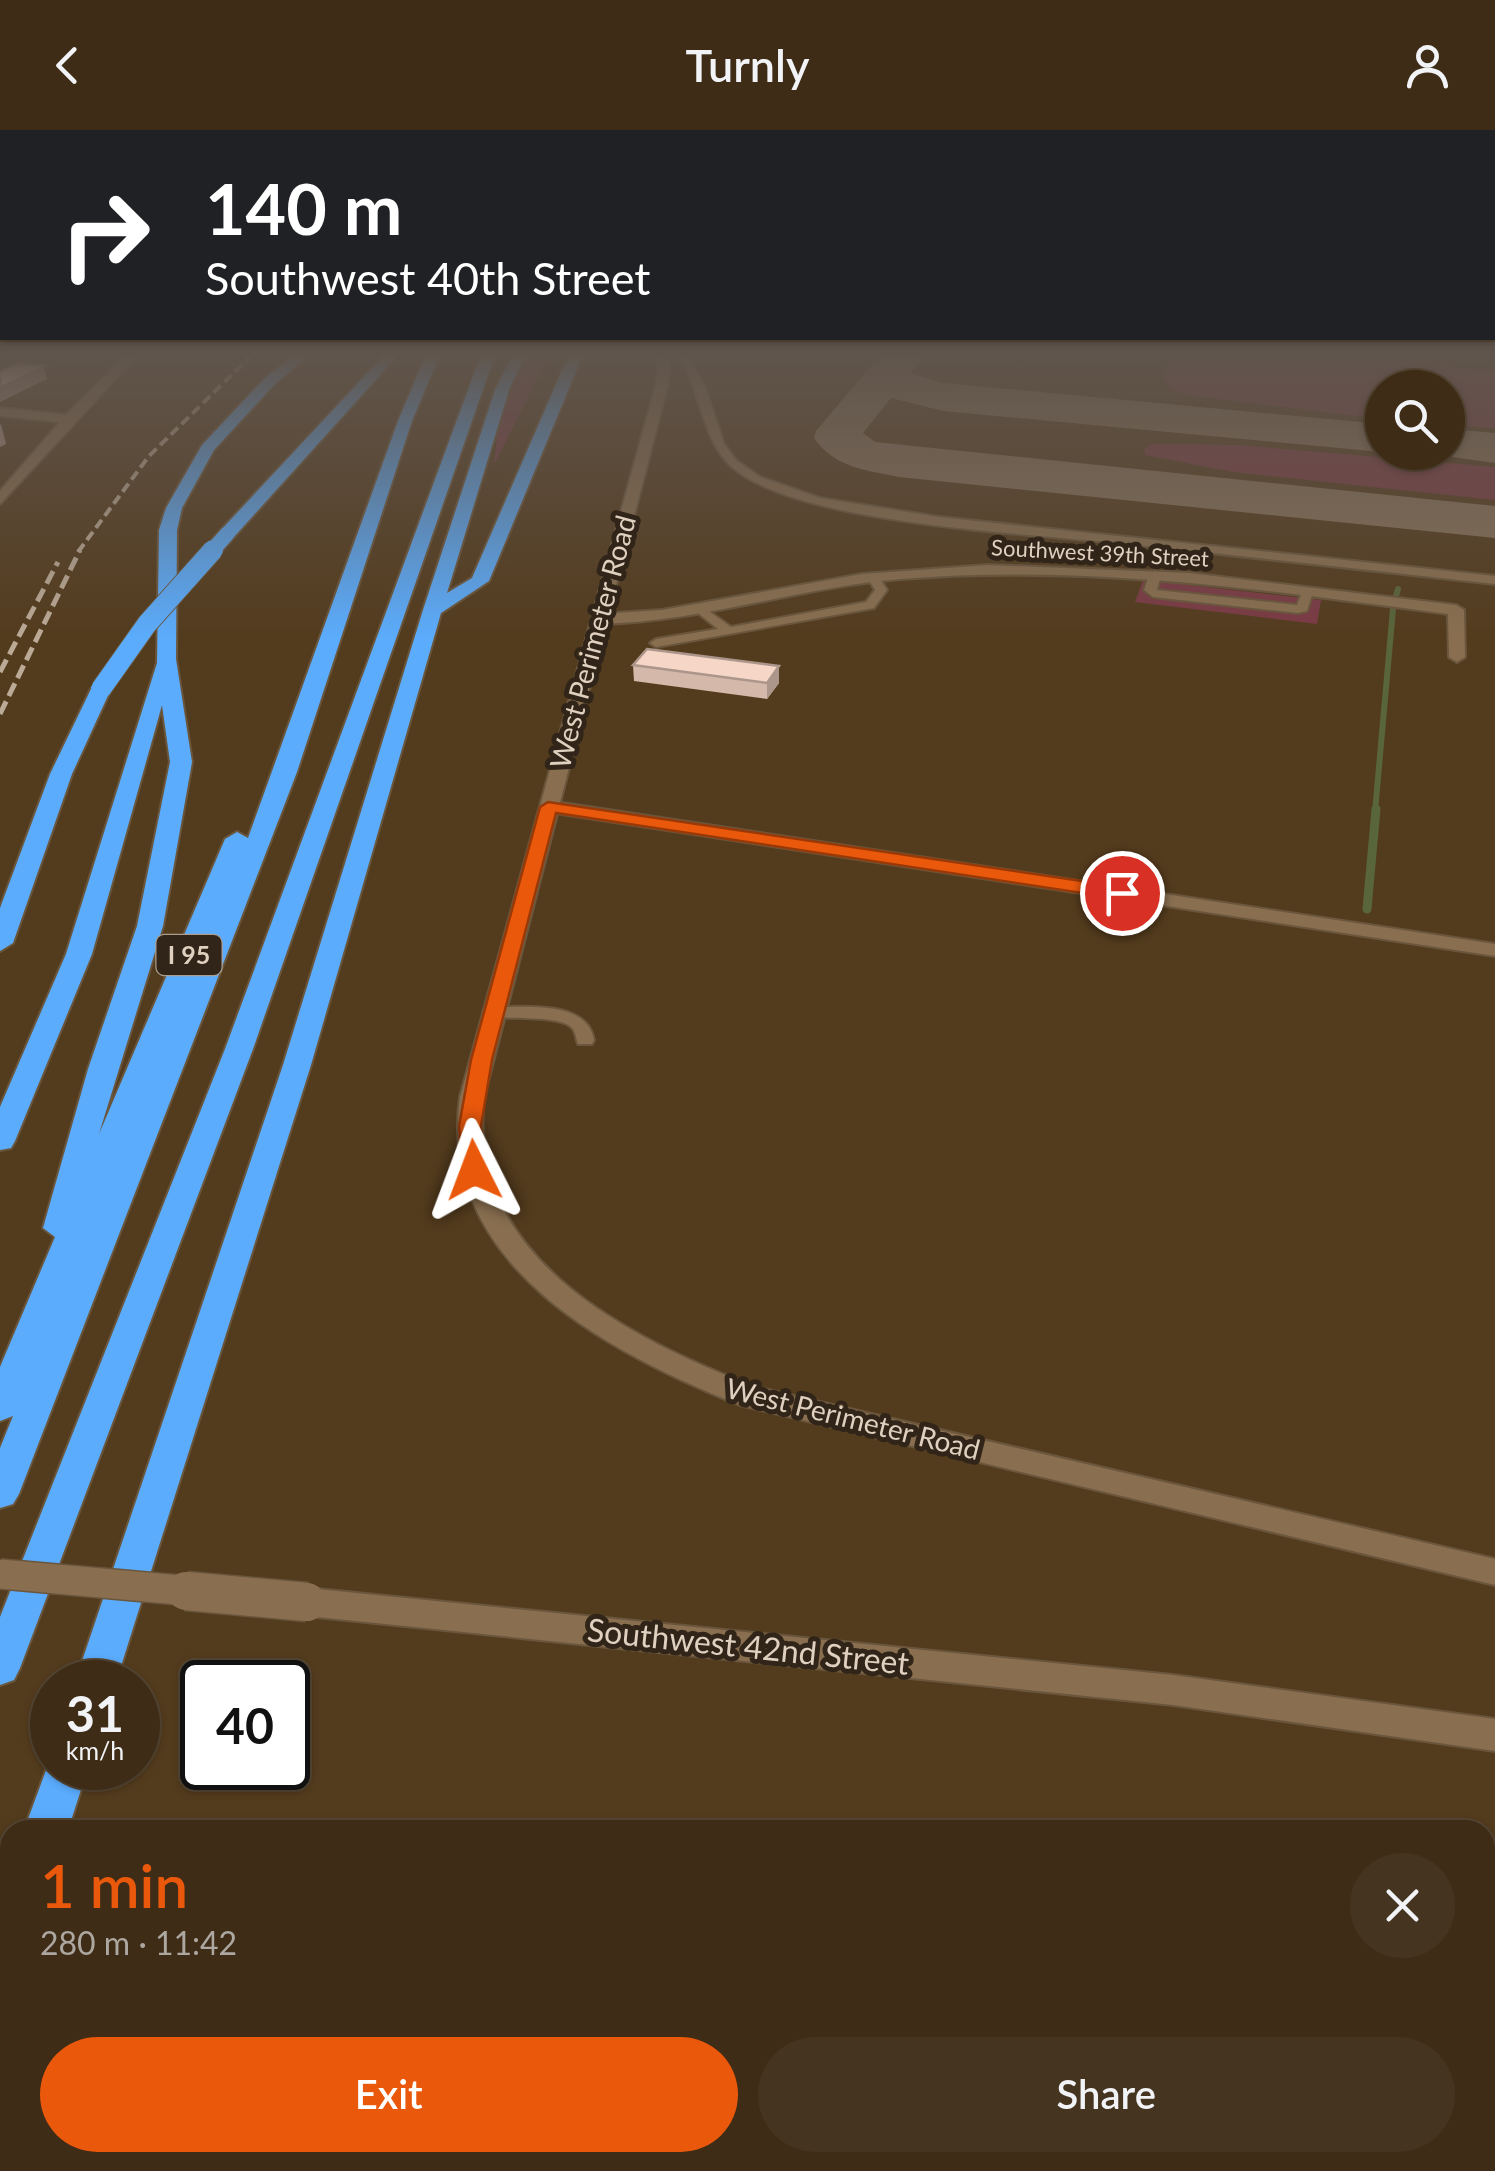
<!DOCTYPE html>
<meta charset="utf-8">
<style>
:root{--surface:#3e2c16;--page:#45341f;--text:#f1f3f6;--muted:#ada7a1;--line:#574835;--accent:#ea580c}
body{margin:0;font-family:Lato,sans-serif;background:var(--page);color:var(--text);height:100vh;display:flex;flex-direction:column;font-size:38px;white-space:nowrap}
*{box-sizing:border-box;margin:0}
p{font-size:32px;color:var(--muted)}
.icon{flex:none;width:55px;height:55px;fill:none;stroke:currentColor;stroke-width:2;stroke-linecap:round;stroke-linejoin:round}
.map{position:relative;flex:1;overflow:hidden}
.drawer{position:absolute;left:0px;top:1690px;width:1495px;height:352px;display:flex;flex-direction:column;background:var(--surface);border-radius:30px 30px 0 0;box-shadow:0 2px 8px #0004,0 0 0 2px var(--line)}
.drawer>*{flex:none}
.top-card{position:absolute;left:0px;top:0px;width:1495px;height:210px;box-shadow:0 2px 8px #0004,0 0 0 2px var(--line);background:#202124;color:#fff;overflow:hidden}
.tools{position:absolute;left:1365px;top:240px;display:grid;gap:20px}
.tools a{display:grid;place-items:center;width:100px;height:100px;border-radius:50%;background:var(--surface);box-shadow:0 2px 8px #0004,0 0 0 2px var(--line);font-size:50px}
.speed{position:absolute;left:30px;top:1530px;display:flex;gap:20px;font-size:50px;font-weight:700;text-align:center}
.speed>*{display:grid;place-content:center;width:130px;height:130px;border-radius:50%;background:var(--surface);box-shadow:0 2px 8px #0004,0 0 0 2px var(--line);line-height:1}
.speed small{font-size:25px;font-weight:400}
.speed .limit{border:5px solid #111;border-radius:15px;background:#fff;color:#111}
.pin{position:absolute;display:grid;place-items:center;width:85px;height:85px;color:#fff;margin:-42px;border:5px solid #fff;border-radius:50%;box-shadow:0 2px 10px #0007}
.me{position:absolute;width:110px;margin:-55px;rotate:357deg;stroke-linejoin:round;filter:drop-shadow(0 0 8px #0008)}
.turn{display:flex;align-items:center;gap:35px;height:210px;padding:0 40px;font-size:45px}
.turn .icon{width:130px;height:130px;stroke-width:2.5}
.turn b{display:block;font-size:70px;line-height:85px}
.round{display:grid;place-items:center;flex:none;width:105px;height:105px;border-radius:52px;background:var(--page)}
.headline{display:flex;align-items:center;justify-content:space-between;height:170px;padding:0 40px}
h1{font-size:60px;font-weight:600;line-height:75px;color:var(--accent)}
.cta{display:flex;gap:20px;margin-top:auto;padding:20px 40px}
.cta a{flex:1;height:115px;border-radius:60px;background:var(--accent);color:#fff;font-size:40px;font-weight:600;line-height:115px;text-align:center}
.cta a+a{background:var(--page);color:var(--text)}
header{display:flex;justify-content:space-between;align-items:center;height:130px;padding:0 40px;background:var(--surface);font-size:45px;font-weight:600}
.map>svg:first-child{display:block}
.green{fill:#7b3a45}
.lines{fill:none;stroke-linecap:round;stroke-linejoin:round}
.stream-far1{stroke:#59653a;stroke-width:6}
.stream{stroke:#59653a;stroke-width:9}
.taxiway{fill:#87725a;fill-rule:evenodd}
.service-casing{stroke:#6a563c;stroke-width:4}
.minor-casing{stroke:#6a563c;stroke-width:4}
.tertiary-casing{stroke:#6a563c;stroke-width:4}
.motorway-casing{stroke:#6a563c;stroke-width:4}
.service{fill:#896f50;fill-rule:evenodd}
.minor{fill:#896f50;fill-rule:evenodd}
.tertiary{fill:#896f50;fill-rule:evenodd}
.motorway{fill:#5bacfd;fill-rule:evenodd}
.rail-far1{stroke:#bbaa96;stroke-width:4;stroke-dasharray:10 5;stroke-linecap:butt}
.rail{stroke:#bbaa96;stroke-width:5;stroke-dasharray:14 6;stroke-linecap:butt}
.tertiary-bridge-far1-casing{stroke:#6a563c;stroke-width:32;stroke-linecap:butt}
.tertiary-bridge-casing{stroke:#6a563c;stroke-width:41;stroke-linecap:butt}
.motorway-bridge-far1-casing{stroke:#6a563c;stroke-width:18;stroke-linecap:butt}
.motorway-bridge-casing{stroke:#6a563c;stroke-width:22;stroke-linecap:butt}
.tertiary-bridge-far1{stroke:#896f50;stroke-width:29}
.tertiary-bridge{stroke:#896f50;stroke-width:38}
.motorway-bridge-far1{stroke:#5bacfd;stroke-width:15}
.motorway-bridge{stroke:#5bacfd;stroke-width:20}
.wall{fill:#d4b9ab}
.shaded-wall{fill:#ac968b}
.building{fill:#f6d7c7;stroke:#ac968b;stroke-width:2.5}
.route{fill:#ea580c;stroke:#983908;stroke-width:2.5}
.labels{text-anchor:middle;stroke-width:10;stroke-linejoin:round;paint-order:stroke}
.far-street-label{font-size:22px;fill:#dfd0c0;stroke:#302518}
.shield{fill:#302518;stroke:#aa9d8e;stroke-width:2.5}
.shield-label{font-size:25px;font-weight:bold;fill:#dfd0c0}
.street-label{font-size:28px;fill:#dfd0c0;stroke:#302518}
.near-street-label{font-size:32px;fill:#dfd0c0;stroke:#302518}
</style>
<header><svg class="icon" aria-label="back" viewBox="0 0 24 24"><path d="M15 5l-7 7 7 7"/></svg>Turnly<svg class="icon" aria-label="person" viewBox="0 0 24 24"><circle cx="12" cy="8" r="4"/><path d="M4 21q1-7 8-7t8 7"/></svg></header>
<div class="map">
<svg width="1495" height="2041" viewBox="0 0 1495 2041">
<rect width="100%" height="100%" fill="#533b1d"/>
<g class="green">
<path d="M 529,222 L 551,222 L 494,335 L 499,286 Z"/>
<path d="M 1181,222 L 1274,222 L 1495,241 L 1495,298 L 1448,295 L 1448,258 L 1382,258 L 1382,289 L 1186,265 L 1171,260 L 1164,247 L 1169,232 Z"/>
<path d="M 1151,314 L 1239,315 L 1495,337 L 1495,370 L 1233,342 L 1145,325 L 1144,319 Z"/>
<path d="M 1143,450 L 1321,470 L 1317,494 L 1135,472 Z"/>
</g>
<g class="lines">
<g class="stream-far1">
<path d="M 1396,466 L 1398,459"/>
<path d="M 1375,682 L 1393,479"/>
</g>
<path class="stream" d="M 1367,779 L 1376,679"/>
<g class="taxiway">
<path d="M 883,222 L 927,222 L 911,243 L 943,253 L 1382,294 L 1382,322 L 943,281 L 891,268 L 863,303 L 875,312 L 1495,376 L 1495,408 L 899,347 C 866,340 835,338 814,308 L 816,301 Z"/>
<path d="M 1448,299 L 1495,303 L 1495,333 L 1431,324 L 1448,322 Z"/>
</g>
<defs>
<g id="service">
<path d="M 676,222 L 685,222 L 705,256 L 724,314 L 737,331 L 760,347 L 820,368 L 939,387 L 1495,446 L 1495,454 C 1369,440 1243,426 1117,413 C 1026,403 797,394 732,337 C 701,310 701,257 676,222 Z"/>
<path d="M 1155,441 L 1161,445 L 1157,460 L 1297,475 L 1303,459 L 1313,462 L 1307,481 L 1298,483 L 1153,467 L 1144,460 L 1149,445 Z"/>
<path d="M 873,443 L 877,444 L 887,460 L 874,478 L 656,517 L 650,513 L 656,509 L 718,499 L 698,483 L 698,477 L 702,476 L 731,497 L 866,472 L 875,460 L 867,447 Z"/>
<path d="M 492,877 C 524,878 587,869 594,910 L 592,914 L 578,914 C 576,909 576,903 573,899 C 563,884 504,890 486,886 L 483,882 L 486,878 Z"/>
<path d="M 342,2032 L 443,2032 L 445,2038 L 447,2032 L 530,2032 L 526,2041 L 346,2041 Z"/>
<path d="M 750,2032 L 785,2032 L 781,2041 L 747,2041 Z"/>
<path d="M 1208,2032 L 1269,2032 L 1272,2041 L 1212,2041 Z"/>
</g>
<g id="minor">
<path d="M 0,278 L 69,285 L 75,289 L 69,293 L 0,286 Z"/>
<path d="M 988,435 L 1189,443 L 1456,475 L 1464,480 L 1465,527 L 1457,532 L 1449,527 L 1448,484 C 1267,460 1085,434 901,449 C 800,457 702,492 600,494 L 592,489 L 600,484 L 662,480 L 862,444 Z"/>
<path d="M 549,671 L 1495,814 L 1495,826 L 542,681 L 542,673 Z"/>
<path d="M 1485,1983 L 1495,1986 L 1495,2028 L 1485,2025 Z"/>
</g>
<g id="tertiary">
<path d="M 129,222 L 141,222 L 0,374 L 0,361 L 65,286 Z"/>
<path d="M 655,222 L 666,222 L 670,241 L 667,258 L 484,967 C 465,1128 629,1208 755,1257 L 1495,1429 L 1495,1455 L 740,1275 C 609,1223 437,1134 460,967 L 655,258 L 658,241 Z"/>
<path d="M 307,1458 L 1173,1545 L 1495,1589 L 1495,1621 L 1173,1575 L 307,1486 L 295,1482 L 291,1472 L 295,1462 Z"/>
</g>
<g id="motorway">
<path d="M 298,222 L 313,222 L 275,254 L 214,320 L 182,378 L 177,400 L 176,529 L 192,632 L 163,796 L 99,1004 L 225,709 L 237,702 L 248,708 L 398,291 L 427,222 L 441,222 L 412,291 L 297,642 L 19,1364 L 13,1374 L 0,1378 L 0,1318 L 13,1286 L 0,1291 L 0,1237 L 55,1107 L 43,1098 L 88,939 L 137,796 L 170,632 L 162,575 L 92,824 L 15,1011 L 11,1018 L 0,1020 L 0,977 L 66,824 L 157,533 L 159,400 L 166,378 L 202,315 L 265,248 Z"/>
<path d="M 387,222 L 401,222 L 233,408 L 221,408 L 221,400 Z"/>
<path d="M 482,222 L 496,222 L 253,919 L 20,1538 L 14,1550 L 0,1555 L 0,1487 L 225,919 Z"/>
<path d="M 514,222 L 527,222 L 509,260 L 447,463 L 472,448 L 570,222 L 584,222 L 489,451 L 441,483 L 311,935 L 116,1552 L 75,1552 L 283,935 L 423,480 L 495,260 Z"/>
<path d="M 101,553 L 111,559 L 72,644 L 13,813 L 0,821 L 0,778 L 50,644 L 91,559 Z"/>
<path d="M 52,1624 L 52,1638 L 88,1638 L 68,1700 L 24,1700 Z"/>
<path d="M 10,1787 L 10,1859 L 0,1863 L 0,1791 Z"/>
</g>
</defs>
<use href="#service" class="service-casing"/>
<use href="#minor" class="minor-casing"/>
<use href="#tertiary" class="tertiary-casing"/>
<use href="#motorway" class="motorway-casing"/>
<use href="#service" class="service"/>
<use href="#minor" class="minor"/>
<use href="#tertiary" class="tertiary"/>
<use href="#motorway" class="motorway"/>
<path class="rail-far1" d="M 78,422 L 149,326 L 255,222"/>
<g class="rail">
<path d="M 0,542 L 58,432"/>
<path d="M 0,584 L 80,420"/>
</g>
<defs>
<path id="tertiary-bridge-far1" d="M 0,1444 L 213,1463"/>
<path id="tertiary-bridge" d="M 186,1461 L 307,1472"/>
<path id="motorway-bridge-far1" d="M 211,422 L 227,404"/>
<path id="motorway-bridge" d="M 101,559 L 147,494 L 213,420"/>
</defs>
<use href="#tertiary-bridge-far1" class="tertiary-bridge-far1-casing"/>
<use href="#tertiary-bridge" class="tertiary-bridge-casing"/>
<use href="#motorway-bridge-far1" class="motorway-bridge-far1-casing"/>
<use href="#motorway-bridge" class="motorway-bridge-casing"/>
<use href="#tertiary-bridge-far1" class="tertiary-bridge-far1"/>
<use href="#tertiary-bridge" class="tertiary-bridge"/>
<use href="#motorway-bridge-far1" class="motorway-bridge-far1"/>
<use href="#motorway-bridge" class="motorway-bridge"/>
</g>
<path class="wall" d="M 633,535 L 779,536 L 779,553 L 767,569 L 634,551 Z"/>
<g class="shaded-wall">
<path d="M 44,236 L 47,249 L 0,272 L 0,258 Z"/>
<path d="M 1,294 L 6,314 L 0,317 L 0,295 Z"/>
<path d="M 779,536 L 779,553 L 767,569 L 767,553 Z"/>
<path d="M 211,2032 L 224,2032 L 221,2041 L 208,2041 Z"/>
</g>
<g class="building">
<path d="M 17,234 L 44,236 L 0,258 L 0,242 Z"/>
<path d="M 647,519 L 779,536 L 767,553 L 633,535 Z"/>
<path d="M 120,2032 L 211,2032 L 208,2041 L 117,2041 Z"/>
</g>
<linearGradient id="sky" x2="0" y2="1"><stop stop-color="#2e2010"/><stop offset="0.44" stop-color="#60554c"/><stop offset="1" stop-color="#60554c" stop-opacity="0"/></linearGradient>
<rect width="1495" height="508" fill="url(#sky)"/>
<path class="route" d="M 548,672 L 1122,757 L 1131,763 L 1122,769 L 556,683 L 492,930 L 481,996 L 485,1040 L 474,1048 L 462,1040 L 459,996 L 471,930 L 540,677 Z"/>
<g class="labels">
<g class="far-street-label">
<text transform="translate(1100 423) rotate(3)" y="8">Southwest 39th Street</text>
</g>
<rect class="shield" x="156.5" y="805" width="65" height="40" rx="8"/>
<g class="shield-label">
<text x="189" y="834">I 95</text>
</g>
<g class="street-label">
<text transform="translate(593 512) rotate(-75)" y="10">West Perimeter Road</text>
<text transform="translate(853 1289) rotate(14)" y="10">West Perimeter Road</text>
</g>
<g class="near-street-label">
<text transform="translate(748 1517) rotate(6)" y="11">Southwest 42nd Street</text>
</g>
</g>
</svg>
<div class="tools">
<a><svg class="icon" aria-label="search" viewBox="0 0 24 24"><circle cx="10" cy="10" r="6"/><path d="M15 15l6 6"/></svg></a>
</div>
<div class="speed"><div>31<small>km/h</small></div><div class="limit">40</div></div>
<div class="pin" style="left:1122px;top:763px;background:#d93025"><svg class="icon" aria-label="arrive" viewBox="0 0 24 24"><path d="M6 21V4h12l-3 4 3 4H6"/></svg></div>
<svg class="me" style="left:474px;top:1040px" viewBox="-20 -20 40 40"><path d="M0-17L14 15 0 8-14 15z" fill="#ea580c" stroke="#fff" stroke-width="4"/></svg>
<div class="top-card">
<div class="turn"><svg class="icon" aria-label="right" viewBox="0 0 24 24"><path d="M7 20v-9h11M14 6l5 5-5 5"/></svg><div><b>140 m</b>Southwest 40th Street</div></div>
</div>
<section class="drawer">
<div class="headline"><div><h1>1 min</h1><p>280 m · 11:42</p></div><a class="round"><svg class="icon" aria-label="close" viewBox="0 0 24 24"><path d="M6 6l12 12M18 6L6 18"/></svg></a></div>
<div class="cta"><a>Exit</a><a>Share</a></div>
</section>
</div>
